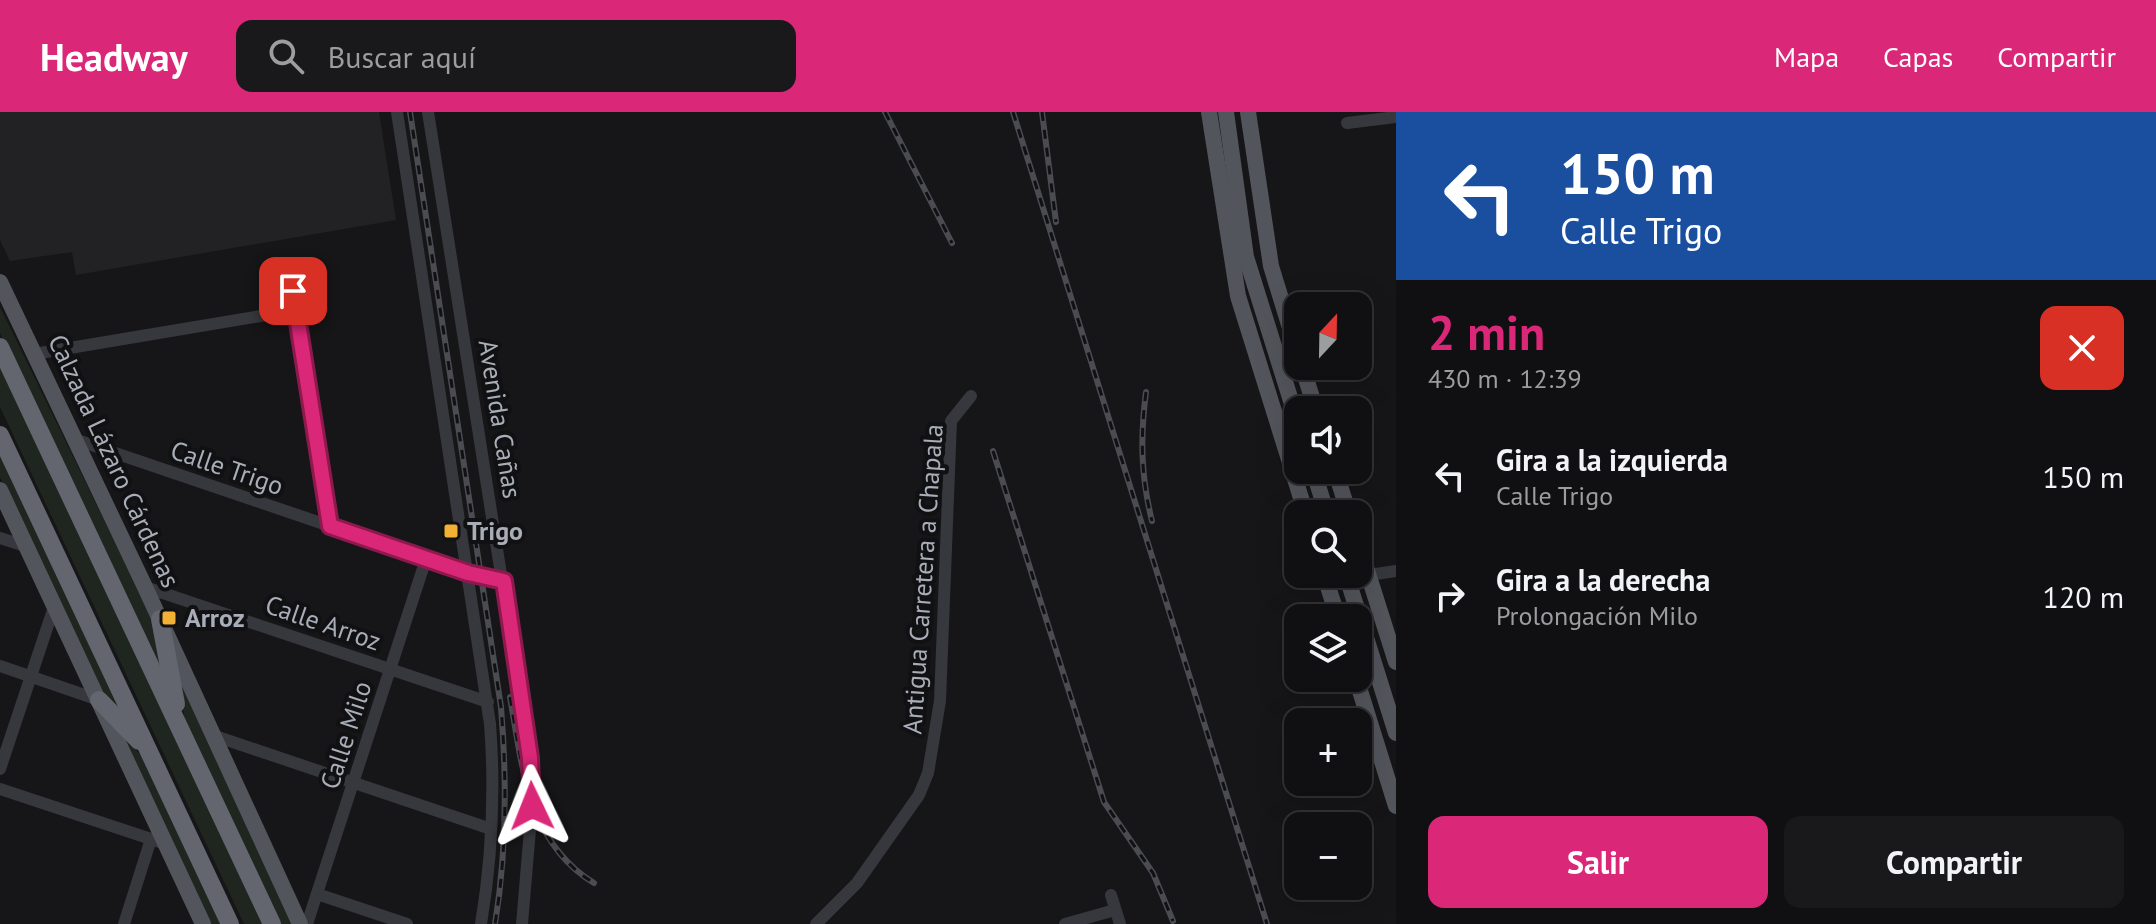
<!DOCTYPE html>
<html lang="es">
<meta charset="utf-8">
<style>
:root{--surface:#101012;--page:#19191b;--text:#f1f3f6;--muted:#9c9d9f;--line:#303032;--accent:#db2777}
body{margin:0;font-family:"PT Sans",sans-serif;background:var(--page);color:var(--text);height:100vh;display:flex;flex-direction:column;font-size:30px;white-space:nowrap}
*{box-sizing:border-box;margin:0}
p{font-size:26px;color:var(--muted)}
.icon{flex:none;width:44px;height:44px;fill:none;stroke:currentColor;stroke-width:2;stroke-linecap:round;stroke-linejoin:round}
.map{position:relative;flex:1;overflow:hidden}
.side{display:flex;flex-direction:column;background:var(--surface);width:760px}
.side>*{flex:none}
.hud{background:#1a4fa0;color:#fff;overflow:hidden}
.needle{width:52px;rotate:22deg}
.controls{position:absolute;left:1284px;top:180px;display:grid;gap:16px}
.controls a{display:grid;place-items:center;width:88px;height:88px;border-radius:16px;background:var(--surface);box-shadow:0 8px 32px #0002,0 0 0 2px var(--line);font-size:40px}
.pin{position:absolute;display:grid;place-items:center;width:68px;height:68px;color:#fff;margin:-34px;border-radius:16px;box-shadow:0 4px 12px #0006}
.me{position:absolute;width:88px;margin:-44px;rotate:358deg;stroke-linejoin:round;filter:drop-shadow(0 0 6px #0008)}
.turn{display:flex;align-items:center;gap:28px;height:168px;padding:0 32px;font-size:36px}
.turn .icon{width:104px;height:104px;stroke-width:2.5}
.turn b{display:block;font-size:56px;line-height:68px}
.round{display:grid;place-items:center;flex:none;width:84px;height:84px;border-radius:16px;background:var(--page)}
.summary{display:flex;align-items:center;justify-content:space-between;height:136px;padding:0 32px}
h1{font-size:48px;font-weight:800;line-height:60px;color:var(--accent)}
.primary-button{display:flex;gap:16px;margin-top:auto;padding:16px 32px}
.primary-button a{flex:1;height:92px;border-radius:16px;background:var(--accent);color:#fff;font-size:32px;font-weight:800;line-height:92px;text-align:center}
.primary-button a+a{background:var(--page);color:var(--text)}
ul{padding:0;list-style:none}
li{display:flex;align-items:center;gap:24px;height:120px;padding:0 32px}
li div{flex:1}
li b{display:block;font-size:30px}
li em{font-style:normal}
header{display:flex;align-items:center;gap:48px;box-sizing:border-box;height:112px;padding:0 40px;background:var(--accent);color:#fff}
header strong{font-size:38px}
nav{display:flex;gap:44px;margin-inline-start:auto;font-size:28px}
.search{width:560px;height:72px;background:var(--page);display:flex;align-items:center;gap:20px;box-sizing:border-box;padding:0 28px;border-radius:16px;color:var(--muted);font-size:30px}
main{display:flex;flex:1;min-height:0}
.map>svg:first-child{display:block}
.built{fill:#222225}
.green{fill:#1e261f}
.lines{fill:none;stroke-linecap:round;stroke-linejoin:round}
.minor{stroke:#37383d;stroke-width:12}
.major{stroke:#53555c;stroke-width:16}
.highway{stroke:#63666e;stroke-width:18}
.rail-casing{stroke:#4a4c52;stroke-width:6}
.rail{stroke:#111113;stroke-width:3;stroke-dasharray:9;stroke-linecap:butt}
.route-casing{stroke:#8e194d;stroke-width:20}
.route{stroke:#db2777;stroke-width:14}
.poi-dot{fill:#f2b134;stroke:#111113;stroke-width:3}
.labels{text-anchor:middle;stroke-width:8;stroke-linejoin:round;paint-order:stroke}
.street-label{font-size:26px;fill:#a8adb8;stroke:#111113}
.poi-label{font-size:26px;font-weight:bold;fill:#a8adb8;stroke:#111113;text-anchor:start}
</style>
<header>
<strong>Headway</strong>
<div class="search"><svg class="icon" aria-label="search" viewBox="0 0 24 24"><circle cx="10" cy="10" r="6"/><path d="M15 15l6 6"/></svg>Buscar aquí</div>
<nav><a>Mapa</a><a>Capas</a><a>Compartir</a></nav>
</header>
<main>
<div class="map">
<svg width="1396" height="812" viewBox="0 0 1396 812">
<rect width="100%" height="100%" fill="#161618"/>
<path class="built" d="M 0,0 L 379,0 L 396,108 L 76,163 L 72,140 L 10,149 L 0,128 Z"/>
<g class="green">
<path d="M 0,195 L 153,508 L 172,586 L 0,221 Z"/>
<path d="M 0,246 L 266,812 L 244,812 L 0,295 Z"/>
<path d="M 0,337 L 127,609 L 99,574 L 0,365 Z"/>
<path d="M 178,558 L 294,812 L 281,812 L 185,610 Z"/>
<path d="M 122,624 L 147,649 L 224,812 L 209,812 Z"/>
</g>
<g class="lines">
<g class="minor">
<path d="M 397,0 L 490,612 C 495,678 492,746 481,812"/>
<path d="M 428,0 L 530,646 L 532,694 L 522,812"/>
<path d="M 1347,11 L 1396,5"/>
<path d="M 290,161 L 330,414"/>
<path d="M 34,242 L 296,198"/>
<path d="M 74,327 L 468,461 L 504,469"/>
<path d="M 0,426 L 28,435"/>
<path d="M 1369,463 L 1396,459"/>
<path d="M 145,475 L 488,590"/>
<path d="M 0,554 L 99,588"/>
<path d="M 215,624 L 491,717"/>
<path d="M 0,657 L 55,492"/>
<path d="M 0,677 L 166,732"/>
<path d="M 317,782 L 407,812"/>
<path d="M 1111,783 L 1120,812"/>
<path d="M 124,812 L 151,727"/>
<path d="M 307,812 L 426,447"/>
<path d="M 816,812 L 857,771 L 919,683 L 928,661 L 940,589 L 951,309 L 971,284"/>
<path d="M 1065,812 L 1115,798"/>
</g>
<g class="major">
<path d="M 1209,0 L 1238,184 L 1306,402"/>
<path d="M 1226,0 L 1246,145 L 1298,311"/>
<path d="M 1248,0 L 1271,154 L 1298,242"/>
<path d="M 0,170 L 145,475 L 300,812"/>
<path d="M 1302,254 L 1316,298"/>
<path d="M 1313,358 L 1327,402"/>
<path d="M 1335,358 L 1349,402"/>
<path d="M 0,378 L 203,812"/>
<path d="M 1358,430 L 1396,550"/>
<path d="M 1324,462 L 1338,506"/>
<path d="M 1346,462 L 1396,621"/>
<path d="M 1356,566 L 1396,694"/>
</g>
<g class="highway">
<path d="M 0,235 L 272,812"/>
<path d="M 0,323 L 230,812"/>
<path d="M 160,507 L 176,592"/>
<path d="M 99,588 L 139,629"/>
</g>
<defs>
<g id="rail">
<path d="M 410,0 L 501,595 C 507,668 507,739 495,812"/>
<path d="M 885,0 L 952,131"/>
<path d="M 1013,0 L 1267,812"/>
<path d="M 1042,0 L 1056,110"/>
<path d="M 1146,280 C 1140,326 1141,365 1152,409"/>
<path d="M 993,339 L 1104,690 L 1153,761 L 1173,809"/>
<path d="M 510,585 C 522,654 528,731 594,771"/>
</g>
</defs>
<use href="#rail" class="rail-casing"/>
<use href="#rail" class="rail"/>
</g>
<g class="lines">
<defs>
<path id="route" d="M 293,179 L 330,414 L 468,461 L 504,469 L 530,646 L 532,694"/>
</defs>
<use href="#route" class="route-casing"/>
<use href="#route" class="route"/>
</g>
<g class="poi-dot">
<rect x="443" y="411" width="16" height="16" rx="4"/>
<rect x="161" y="498" width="16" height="16" rx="4"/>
</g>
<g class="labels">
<g class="street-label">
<text transform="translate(500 307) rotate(81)" y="9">Avenida Cañas</text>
<text transform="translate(114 349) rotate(65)" y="9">Calzada Lázaro Cárdenas</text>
<text transform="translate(227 356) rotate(19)" y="9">Calle Trigo</text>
<text transform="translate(923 467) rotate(-86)" y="9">Antigua Carretera a Chapala</text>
<text transform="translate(323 511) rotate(19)" y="9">Calle Arroz</text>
<text transform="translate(346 623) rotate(-72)" y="9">Calle Milo</text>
</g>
<g class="poi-label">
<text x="467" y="428">Trigo</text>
<text x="185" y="515">Arroz</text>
</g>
</g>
</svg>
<div class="controls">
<a><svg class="needle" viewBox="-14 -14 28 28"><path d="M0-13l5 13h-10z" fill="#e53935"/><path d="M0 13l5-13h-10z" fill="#9c9d9f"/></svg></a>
<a><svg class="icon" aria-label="sound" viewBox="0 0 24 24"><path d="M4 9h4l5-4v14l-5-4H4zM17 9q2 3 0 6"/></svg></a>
<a><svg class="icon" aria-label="search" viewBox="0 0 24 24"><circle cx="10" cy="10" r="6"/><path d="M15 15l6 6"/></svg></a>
<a><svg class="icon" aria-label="layers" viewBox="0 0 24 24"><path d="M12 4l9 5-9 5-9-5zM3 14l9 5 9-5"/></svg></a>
<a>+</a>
<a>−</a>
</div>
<div class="pin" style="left:293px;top:179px;background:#d93025"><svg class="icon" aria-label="arrive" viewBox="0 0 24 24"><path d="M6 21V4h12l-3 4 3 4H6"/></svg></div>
<svg class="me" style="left:532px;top:694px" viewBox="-20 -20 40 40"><path d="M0-17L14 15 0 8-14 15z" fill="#db2777" stroke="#fff" stroke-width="4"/></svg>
</div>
<section class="side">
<div class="hud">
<div class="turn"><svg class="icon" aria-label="left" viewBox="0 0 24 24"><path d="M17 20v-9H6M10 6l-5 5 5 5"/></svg><div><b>150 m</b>Calle Trigo</div></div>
</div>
<div class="summary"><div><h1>2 min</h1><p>430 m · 12:39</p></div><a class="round" style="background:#d93025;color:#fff"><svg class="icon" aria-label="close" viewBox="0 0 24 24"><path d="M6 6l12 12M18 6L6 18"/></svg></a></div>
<ul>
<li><svg class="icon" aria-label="left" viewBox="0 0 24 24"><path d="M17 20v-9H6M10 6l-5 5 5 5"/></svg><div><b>Gira a la izquierda</b><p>Calle Trigo</p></div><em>150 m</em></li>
<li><svg class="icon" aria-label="right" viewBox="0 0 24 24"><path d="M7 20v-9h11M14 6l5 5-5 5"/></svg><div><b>Gira a la derecha</b><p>Prolongación Milo</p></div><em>120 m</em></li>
</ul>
<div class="primary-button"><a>Salir</a><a>Compartir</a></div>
</section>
</main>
